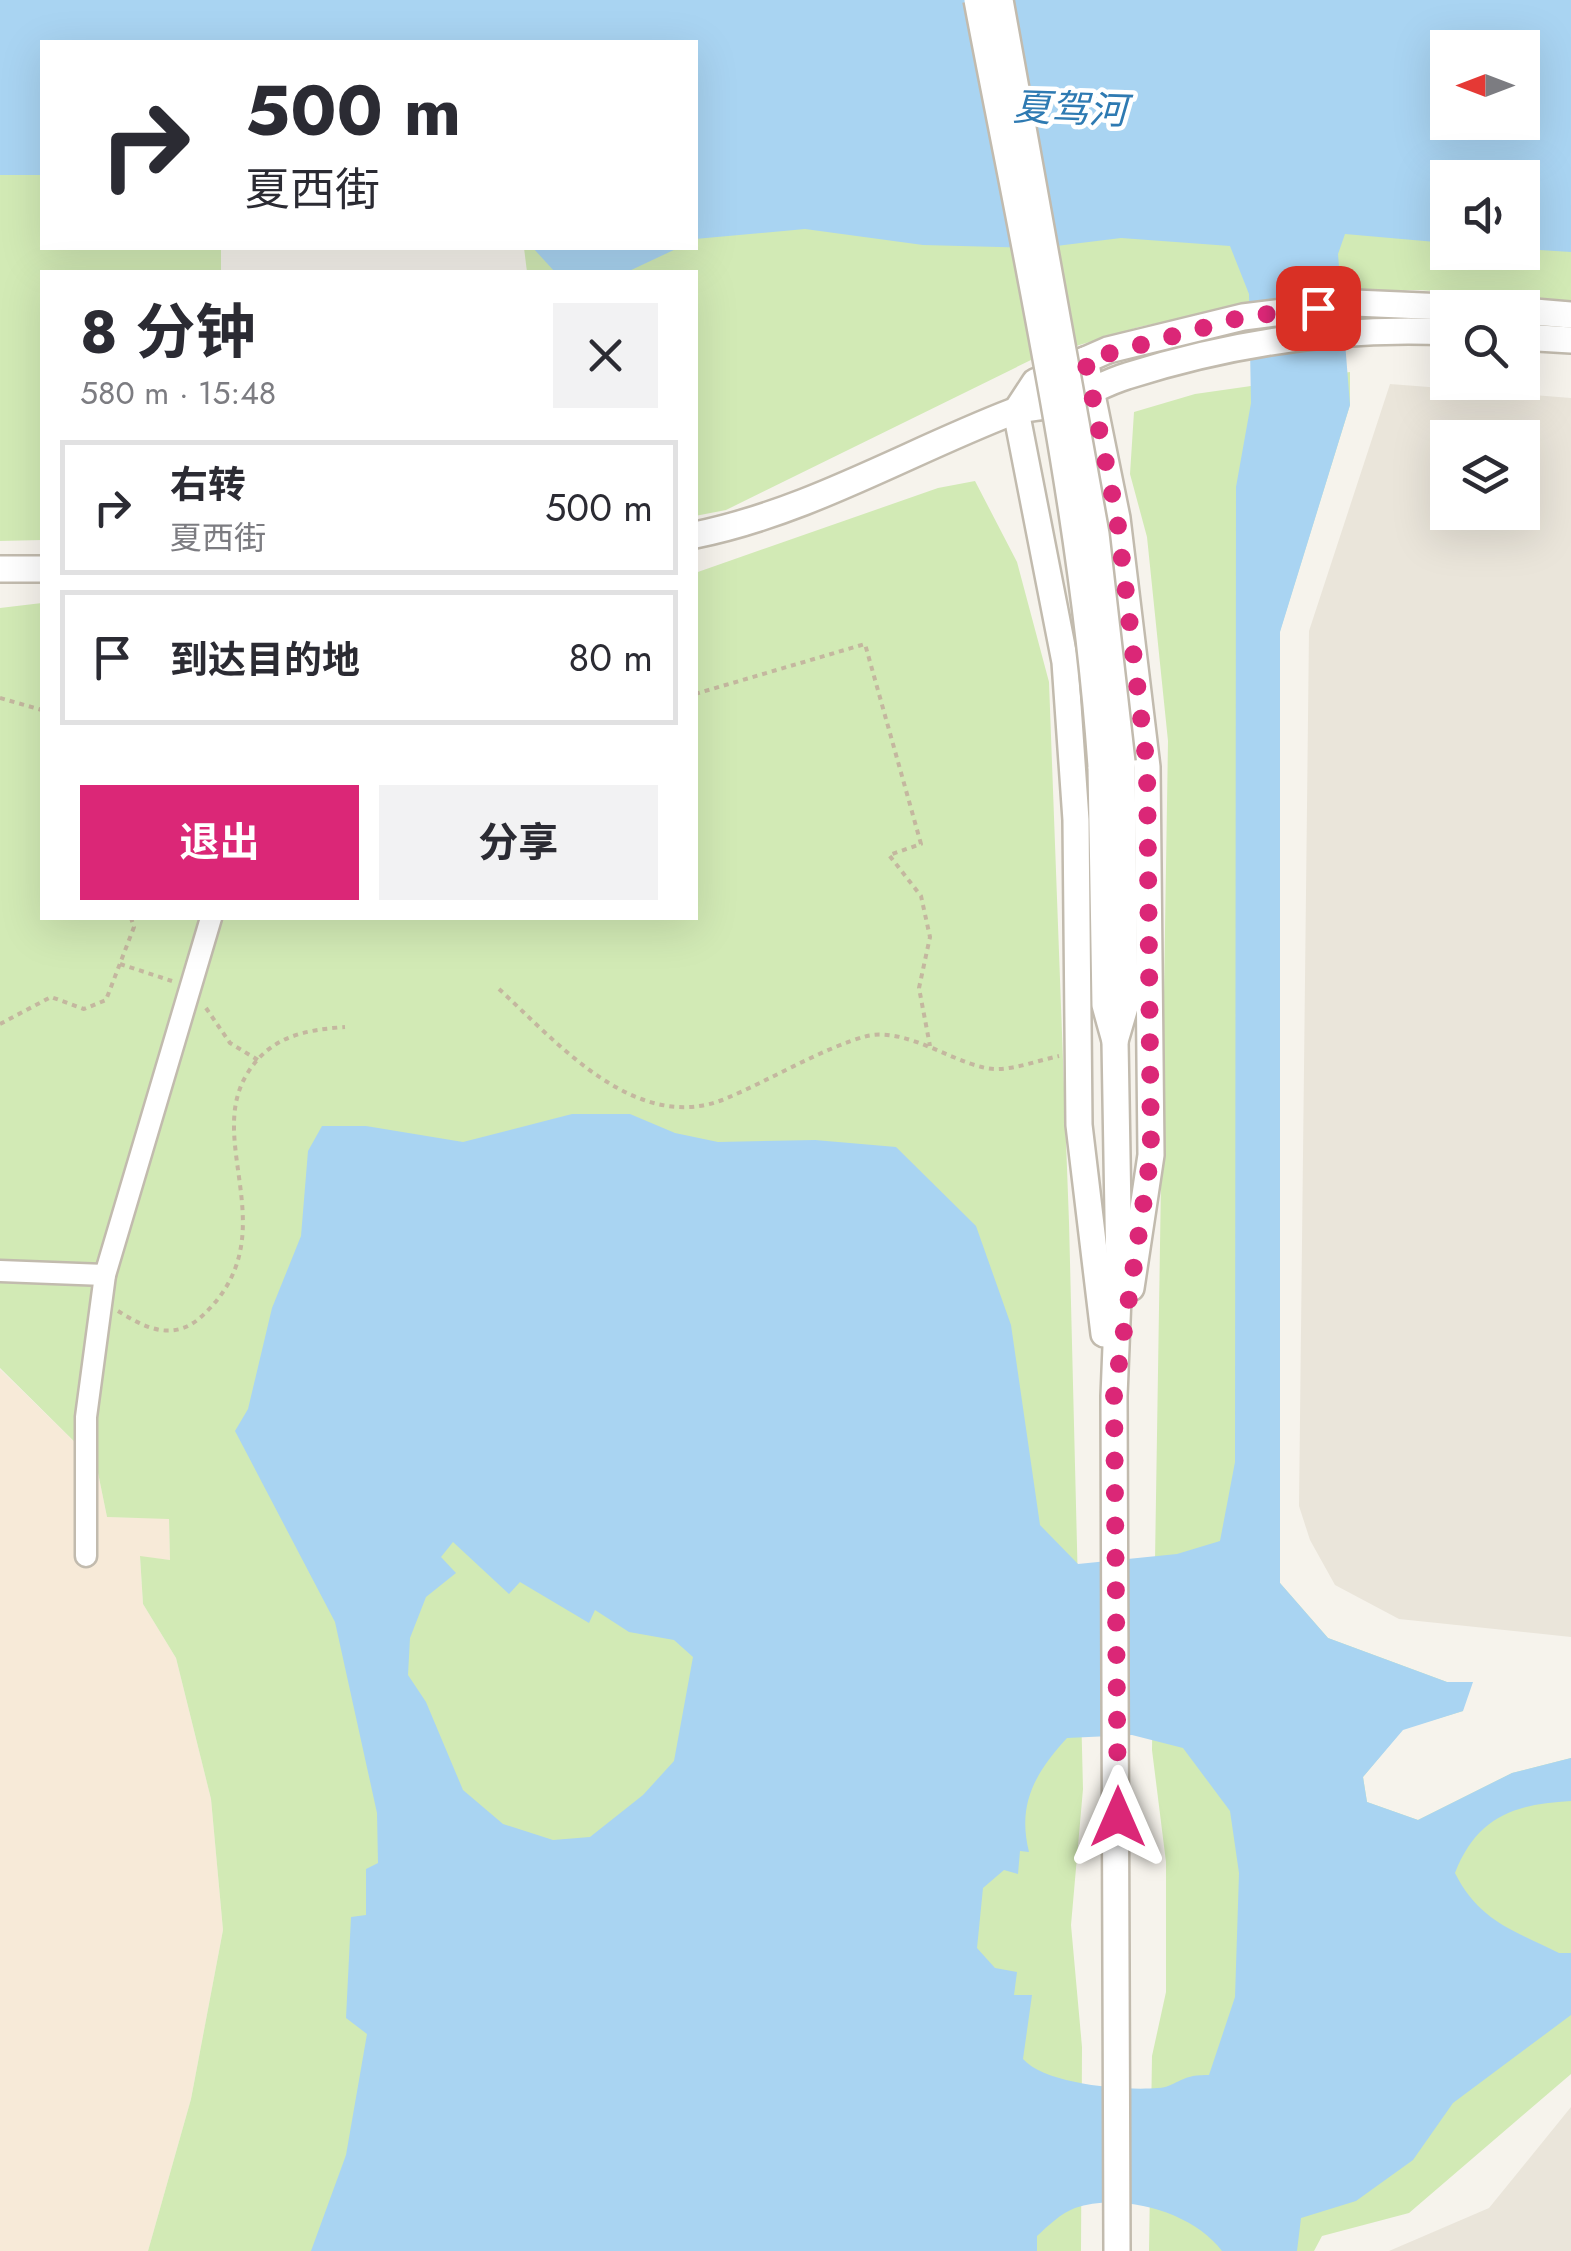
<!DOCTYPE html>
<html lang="zh">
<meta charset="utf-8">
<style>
:root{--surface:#fff;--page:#f2f2f3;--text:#2b2b33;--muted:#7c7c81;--line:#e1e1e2;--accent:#db2777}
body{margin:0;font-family:Jost,"Noto Sans SC",sans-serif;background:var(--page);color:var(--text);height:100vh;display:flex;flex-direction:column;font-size:38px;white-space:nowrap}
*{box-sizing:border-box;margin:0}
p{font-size:32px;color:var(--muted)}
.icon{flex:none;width:55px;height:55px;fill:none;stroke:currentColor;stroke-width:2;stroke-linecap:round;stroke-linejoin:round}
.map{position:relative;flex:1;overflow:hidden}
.side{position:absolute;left:40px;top:270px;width:658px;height:650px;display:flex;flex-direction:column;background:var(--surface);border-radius:0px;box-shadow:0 10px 40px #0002}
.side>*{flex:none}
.top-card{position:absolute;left:40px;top:40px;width:658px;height:210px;border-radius:0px;box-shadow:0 10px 40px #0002;background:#fff;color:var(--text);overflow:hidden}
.needle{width:65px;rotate:270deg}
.fabs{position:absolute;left:1430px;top:30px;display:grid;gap:20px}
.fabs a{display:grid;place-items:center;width:110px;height:110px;border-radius:0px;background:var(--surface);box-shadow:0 10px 40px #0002;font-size:50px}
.pin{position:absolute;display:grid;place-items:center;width:85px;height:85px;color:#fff;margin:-42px;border-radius:20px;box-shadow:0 5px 15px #0006}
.me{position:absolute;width:110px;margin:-55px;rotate:0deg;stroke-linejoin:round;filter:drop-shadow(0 0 8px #0008)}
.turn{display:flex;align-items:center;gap:35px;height:210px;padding:0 40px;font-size:45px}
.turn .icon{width:130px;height:130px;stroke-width:2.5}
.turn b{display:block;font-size:70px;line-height:85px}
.round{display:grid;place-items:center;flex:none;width:105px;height:105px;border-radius:0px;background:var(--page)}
.overview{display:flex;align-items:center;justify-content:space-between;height:170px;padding:0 40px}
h1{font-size:60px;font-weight:700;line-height:75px}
.button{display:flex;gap:20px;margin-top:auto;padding:20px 40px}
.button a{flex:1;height:115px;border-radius:0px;background:var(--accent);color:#fff;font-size:40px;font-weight:700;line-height:115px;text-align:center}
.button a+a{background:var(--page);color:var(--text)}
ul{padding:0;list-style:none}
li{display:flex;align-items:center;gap:30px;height:135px;margin:0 20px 15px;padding:0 20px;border:5px solid var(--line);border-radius:0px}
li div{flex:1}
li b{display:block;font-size:38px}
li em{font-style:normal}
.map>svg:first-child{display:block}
.residential{fill:#eae5da;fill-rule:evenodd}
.commercial{fill:#f7ead8}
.green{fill:#d2eab5;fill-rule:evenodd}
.water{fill:#a9d4f2;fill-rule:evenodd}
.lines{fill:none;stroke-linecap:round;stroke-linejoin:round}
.minor-casing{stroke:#c2bbae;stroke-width:25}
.tertiary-casing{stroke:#c2bbae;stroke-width:30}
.path{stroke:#c4b79f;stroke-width:4;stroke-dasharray:5 5;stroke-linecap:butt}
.minor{stroke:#fff;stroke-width:20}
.tertiary{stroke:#fff;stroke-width:25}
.tertiary-bridge-casing{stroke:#c2bbae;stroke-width:30;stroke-linecap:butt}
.tertiary-bridge{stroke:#fff;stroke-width:25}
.route{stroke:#db2777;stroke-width:18;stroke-dasharray:0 32.4}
.labels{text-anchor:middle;stroke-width:9;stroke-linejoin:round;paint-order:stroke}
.water-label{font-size:38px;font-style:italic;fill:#2e7ab2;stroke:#fff}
</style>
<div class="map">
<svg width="1571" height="2251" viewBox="0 0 1571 2251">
<rect width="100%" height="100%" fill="#f6f3ec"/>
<g class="residential">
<path d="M 1390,384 L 1571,398 L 1571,1637 L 1399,1619 L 1335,1585 L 1310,1540 L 1299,1506 L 1309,631 ZM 1448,438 L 1522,438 L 1522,512 L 1448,512 Z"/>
<path d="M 1571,2107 L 1571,2251 L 1389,2251 L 1489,2208 Z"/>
</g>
<path class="commercial" d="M 0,1369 L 96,1463 L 107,1517 L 169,1518 L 170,1560 L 140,1557 L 143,1604 L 176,1658 L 211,1799 L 223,1930 L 191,2099 L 148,2251 L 0,2251 Z"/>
<g class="green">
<path d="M 0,0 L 1571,0 L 1571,301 L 1420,290 L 1309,292 L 1139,327 L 1033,359 L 726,510 L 695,516 L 695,272 L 527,272 L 524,248 L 695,248 L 695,42 L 42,42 L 42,248 L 221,248 L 221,272 L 42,272 L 42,540 L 0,541 ZM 1448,48 L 1522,48 L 1522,122 L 1448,122 ZM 1448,178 L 1522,178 L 1522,252 L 1448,252 Z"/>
<path d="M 1350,372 L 1350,405 L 1280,631 L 1280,1583 L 1328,1638 L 1447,1682 L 1463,1711 L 1403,1729 L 1363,1777 L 1367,1802 L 1418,1820 L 1512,1773 L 1571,1758 L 1571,2074 L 1409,2213 L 1322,2236 L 1314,2251 L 1149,2251 L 1152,2056 L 1166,1992 L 1166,1862 L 1152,1750 L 1168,741 L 1147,537 L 1130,474 L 1134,412 L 1195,394 Z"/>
<path d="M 975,481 L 1017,562 L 1049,682 L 1069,1222 L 1083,1789 L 1071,1925 L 1082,2047 L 1081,2251 L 148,2251 L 191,2099 L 223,1930 L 211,1799 L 176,1658 L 143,1604 L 140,1556 L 170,1560 L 169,1519 L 107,1517 L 96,1463 L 0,1368 L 0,608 L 42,603 L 42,918 L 695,918 L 695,573 L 938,488 Z"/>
</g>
<g class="water">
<path d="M 0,0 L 1571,0 L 1571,252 L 1523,249 L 1522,178 L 1448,178 L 1447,243 L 1345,234 L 1338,254 L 1350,405 L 1280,632 L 1280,1583 L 1328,1638 L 1447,1682 L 1473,1682 L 1463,1711 L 1403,1730 L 1363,1777 L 1367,1802 L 1418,1820 L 1512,1773 L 1571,1758 L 1571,1801 C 1514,1804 1477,1817 1455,1873 C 1479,1921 1513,1930 1559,1953 L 1571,1953 L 1571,2015 L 1453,2103 L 1413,2160 L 1356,2201 L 1301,2218 L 1297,2251 L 1222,2251 C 1193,2212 1122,2192 1075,2208 C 1060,2214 1049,2225 1037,2236 L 1037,2251 L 311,2251 L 346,2155 L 367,2034 L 346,2018 L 351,1917 L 366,1915 L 366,1869 L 378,1863 L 377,1813 L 335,1622 L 235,1431 L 248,1409 L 272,1308 L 301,1236 L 308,1151 L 322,1126 L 366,1126 L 463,1142 L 572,1114 L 630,1114 L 675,1133 L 718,1142 L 815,1140 L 896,1147 L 976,1226 L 1011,1325 L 1040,1525 L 1078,1564 L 1177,1554 L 1220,1541 L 1235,1462 L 1236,487 L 1251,403 L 1249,294 L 1230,246 L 1121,238 L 1040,248 L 923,245 L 805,229 L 695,239 L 695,42 L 42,42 L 42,175 L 0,175 ZM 1448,48 L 1522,48 L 1522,122 L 1448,122 ZM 453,1542 L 509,1594 L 520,1582 L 589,1623 L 595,1610 L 629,1632 L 674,1640 L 693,1657 L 674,1761 L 643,1795 L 590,1837 L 553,1840 L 503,1824 L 463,1790 L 426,1702 L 408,1675 L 410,1638 L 426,1597 L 456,1573 L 441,1557 ZM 1132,1735 L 1183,1748 L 1230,1811 L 1239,1873 L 1235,1997 L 1209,2075 C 1179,2074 1177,2087 1158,2088 C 1123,2091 1045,2084 1023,2059 L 1032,1995 L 1014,1995 L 1017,1972 L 995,1968 L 977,1948 L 983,1888 L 1004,1870 L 1018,1874 L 1020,1851 L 1029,1852 C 1017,1804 1035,1773 1067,1738 Z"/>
<path d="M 533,248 L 678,248 L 627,272 L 555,272 Z"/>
</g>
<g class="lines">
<defs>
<g id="minor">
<path d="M 0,1271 L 105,1275"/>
<path d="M 86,1556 L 86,1417 L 105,1275 L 211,918"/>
</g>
<g id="tertiary">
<path d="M 1522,311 L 1571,315"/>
<path d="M 1522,337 L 1571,340"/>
<path d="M 1085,360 L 1117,518 L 1147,767 L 1151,1155 L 1131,1288"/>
<path d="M 1016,411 L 1065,662 L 1076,820 L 1079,1125 L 1104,1334"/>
<path d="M 1016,411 L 1035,382 L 1108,350 L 1243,317 L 1355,303 L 1468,308"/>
<path d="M 695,535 C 808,512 906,453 1012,412 C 1026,407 1042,408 1057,404 C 1081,398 1103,383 1127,376 C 1231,343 1339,327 1448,332"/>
<path d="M 0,569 L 42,569"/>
<path d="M 1101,766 L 1105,1005 L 1115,1041 L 1119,1272 L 1114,1396 L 1117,2251"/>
<path d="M 1115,1041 L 1125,1007 L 1122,762"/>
</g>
</defs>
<use href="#minor" class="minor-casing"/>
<use href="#tertiary" class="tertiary-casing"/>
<g class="path">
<path d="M 695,694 L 865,644 L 921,844 L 889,855 L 921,896 L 930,937 L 919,988 L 930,1046"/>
<path d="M 0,698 L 42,710"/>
<path d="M 120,964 L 172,981"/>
<path d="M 499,989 C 557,1042 637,1137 727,1098 C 768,1081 825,1047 867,1036 C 910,1026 963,1071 999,1069 C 1019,1068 1040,1060 1059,1056"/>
<path d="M 206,1008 L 230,1043 L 258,1060"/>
<path d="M 0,1024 L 51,997 L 84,1009 L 106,1000 L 134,927 L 131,918"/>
<path d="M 118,1311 C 145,1328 173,1342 201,1317 C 289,1237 204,1144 247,1074 C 270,1036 305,1030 345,1027"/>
</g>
<use href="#minor" class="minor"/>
<use href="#tertiary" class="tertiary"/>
<defs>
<g id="tertiary-bridge">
<path d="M 977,0 C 1025,254 1083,508 1101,766"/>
<path d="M 1000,0 L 1096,534 L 1122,762"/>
</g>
</defs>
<use href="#tertiary-bridge" class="tertiary-bridge-casing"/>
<use href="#tertiary-bridge" class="tertiary-bridge"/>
</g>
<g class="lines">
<path class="route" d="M 1118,1817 L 1114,1396 L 1151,1154 L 1147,767 L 1117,518 L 1085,360 L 1243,317 L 1318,308"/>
</g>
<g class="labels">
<g class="water-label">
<text transform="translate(1070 109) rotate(2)" y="13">夏驾河</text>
</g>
</g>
</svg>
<div class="fabs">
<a><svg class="needle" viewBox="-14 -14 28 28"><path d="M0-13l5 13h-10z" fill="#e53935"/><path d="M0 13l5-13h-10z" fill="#7c7c81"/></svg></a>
<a><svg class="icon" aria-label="sound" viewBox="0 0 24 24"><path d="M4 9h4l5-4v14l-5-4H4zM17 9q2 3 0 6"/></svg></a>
<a><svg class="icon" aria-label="search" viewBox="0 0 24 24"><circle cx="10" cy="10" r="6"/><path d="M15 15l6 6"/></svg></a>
<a><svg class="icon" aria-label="layers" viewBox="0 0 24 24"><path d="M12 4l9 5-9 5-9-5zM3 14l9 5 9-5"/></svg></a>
</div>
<div class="pin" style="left:1318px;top:308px;background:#d93025"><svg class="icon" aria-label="arrive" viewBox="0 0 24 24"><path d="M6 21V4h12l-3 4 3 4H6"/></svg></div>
<svg class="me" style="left:1118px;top:1817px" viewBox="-20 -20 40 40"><path d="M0-17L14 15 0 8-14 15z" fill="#db2777" stroke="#fff" stroke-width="4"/></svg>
<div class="top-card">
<div class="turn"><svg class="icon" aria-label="right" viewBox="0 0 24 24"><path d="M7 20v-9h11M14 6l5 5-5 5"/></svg><div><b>500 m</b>夏西街</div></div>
</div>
<section class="side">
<div class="overview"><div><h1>8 分钟</h1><p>580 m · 15:48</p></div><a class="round"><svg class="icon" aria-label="close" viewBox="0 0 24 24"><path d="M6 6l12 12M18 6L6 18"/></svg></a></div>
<ul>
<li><svg class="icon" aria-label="right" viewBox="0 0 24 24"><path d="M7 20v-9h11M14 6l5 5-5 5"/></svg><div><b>右转</b><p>夏西街</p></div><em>500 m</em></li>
<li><svg class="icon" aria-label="arrive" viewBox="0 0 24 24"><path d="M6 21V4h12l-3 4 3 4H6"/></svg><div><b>到达目的地</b></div><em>80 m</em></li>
</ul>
<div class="button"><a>退出</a><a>分享</a></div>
</section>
</div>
